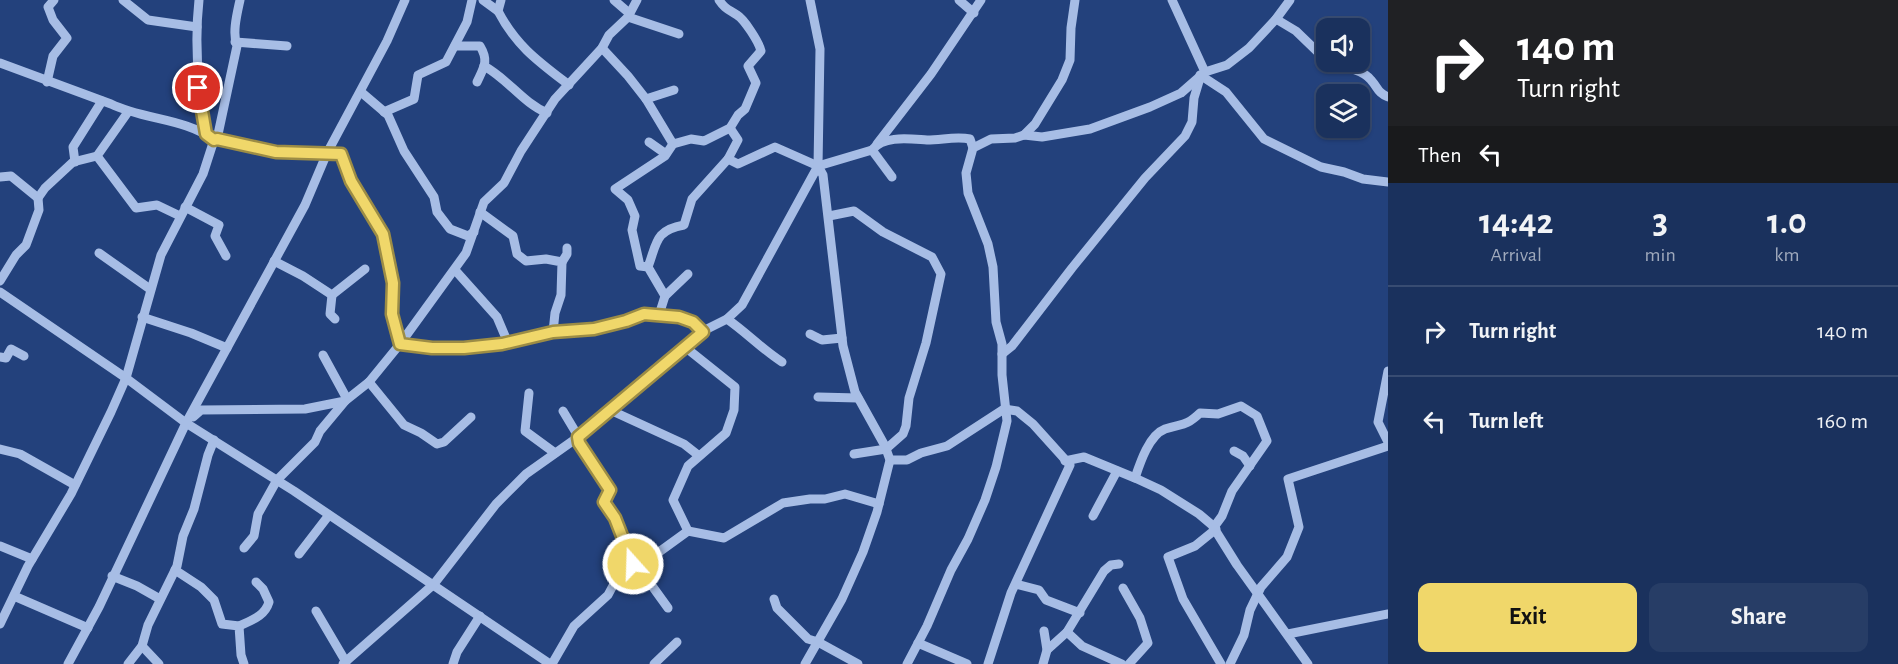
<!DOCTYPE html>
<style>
:root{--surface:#1a315d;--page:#273d66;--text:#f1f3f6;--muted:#9fa9bc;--line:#384c72;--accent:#f0d76a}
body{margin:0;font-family:"Alegreya Sans",sans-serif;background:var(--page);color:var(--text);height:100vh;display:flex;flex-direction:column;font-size:22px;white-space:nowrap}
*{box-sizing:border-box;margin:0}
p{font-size:20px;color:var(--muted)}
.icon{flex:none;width:33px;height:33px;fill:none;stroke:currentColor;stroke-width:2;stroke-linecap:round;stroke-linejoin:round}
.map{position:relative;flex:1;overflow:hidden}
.details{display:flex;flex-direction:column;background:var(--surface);width:510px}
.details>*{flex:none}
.top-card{background:#202124;color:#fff;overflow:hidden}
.controls{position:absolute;left:1316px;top:18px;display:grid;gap:12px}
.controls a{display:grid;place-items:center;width:54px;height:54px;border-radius:12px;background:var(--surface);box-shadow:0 2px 4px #0004,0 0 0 2px var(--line);font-size:30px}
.pin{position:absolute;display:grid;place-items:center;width:51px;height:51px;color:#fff;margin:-26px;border:3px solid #fff;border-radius:50%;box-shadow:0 2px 6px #0007}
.me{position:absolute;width:66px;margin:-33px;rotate:340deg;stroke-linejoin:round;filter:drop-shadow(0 0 4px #0008)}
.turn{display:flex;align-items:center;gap:21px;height:126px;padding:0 30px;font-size:27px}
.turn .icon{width:78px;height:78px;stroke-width:2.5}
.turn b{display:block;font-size:42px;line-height:51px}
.then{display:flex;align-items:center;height:57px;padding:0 30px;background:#0003;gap:12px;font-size:22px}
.eta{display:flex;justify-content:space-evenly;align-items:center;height:102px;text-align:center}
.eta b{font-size:36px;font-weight:700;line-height:42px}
.button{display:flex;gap:12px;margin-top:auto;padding:12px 30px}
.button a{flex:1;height:69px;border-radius:12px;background:var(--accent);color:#111;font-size:24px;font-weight:700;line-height:69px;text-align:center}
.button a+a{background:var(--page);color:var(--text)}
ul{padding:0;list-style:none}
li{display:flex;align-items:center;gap:18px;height:90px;padding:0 30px;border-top:2px solid var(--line)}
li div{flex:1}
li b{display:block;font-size:22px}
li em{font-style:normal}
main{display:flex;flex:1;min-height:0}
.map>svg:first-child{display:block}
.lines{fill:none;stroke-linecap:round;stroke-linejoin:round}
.minor{stroke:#a7bde5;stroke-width:9}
.route-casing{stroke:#9c8c45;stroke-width:15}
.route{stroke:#f0d76a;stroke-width:10}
</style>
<main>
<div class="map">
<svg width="1388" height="664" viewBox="0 0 1388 664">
<rect width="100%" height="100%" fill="#23417c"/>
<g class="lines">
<g class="minor">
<path d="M 123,0 L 148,20 L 197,27"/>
<path d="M 199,0 C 194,45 198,89 206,134"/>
<path d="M 483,0 L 498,11"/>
<path d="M 501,0 L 498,11 C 516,46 539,62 569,85"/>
<path d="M 614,0 L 629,13"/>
<path d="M 959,0 L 974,13"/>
<path d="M 1172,0 L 1205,72"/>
<path d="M 628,17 L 679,34"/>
<path d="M 1276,19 L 1296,31 L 1326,60"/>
<path d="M 235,42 L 287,46"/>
<path d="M 455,46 L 480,46 C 489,61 484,67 477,82"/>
<path d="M 602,48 L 628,76 L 646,99 L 673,144 L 691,139 L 704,141 L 730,128 L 738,115 L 745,109 L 756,83 L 748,66 L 761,51 C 759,42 744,19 737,15 C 728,9 725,9 719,0"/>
<path d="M 1327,62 L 1330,64 C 1344,67 1362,69 1371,80 C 1379,89 1377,92 1388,97"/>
<path d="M 0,63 L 111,104 C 144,120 185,118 214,140"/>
<path d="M 484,66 C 508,79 523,103 547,113"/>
<path d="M 1200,75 L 1226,92 L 1264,139 L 1321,167 L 1344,172 L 1363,179 L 1388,182"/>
<path d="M 47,82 L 53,56 L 67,38 L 53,20 L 48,7 L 54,0"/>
<path d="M 185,88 L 198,88"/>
<path d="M 361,92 L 388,115 L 404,151 L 434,197 L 437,212 L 450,229 L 468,236 L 474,232"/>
<path d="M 646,99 L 674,90"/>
<path d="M 128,112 L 97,156 L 136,208 L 157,205 L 180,216"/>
<path d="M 384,112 L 414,99 L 418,75 L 446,62 L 467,22 L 472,0"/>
<path d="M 1024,135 L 1035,124 L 1062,80 L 1070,60 L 1071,28 L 1075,0"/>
<path d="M 217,139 L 237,46 C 232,33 237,14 240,0"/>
<path d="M 649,142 L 666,154"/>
<path d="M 877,144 L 931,74 L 981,0"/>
<path d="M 872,150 L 892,177"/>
<path d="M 728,159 L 738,164 L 775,147 L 818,166 L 872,150 C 884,135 910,139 927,140 C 942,140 956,136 970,139 L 973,148"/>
<path d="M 75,162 L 73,147 L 102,101"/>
<path d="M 0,177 L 11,176 L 38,198 L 45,188 L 73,162 L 97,156"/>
<path d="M 185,207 L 219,225 L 215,236 L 226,256"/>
<path d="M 480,212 L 513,236 L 517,254 L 526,261 L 546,259 L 562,262 L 561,295 L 555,313 L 553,332"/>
<path d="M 829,216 L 854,211 L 883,232 L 932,257 L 941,274 L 926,343 L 909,398 L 906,426 L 903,434 L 886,449 L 854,454"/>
<path d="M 99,253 L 150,289"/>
<path d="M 274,261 L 303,276 L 332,295 L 365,269"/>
<path d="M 562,262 L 567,254 L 567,248"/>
<path d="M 648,267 C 657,243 655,230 684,225 L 692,199 L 728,159 L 738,140 L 730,128"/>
<path d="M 455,270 L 497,317 L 508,343"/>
<path d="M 0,281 L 16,255 L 26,245 L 39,210 L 38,198"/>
<path d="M 0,292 L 126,378 L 186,423 L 294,491 L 550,664"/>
<path d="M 332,295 L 330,314 L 335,319"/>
<path d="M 665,296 L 688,274"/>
<path d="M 659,315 L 665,296 L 648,267 L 640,266 L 632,230 L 635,216 L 628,200 L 615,189 L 665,156 L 673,144"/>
<path d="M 142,317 L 191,333 L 227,348"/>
<path d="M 727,319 C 747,333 762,349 782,362"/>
<path d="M 810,334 L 822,340 L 842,338"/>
<path d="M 400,344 L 432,348 L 464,348 L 502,344 L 553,332 L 594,329 L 626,321 L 644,314 L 679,317 L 693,322 L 703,331"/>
<path d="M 685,347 L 735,387 L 734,410 L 726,433 L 688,466 L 673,500 L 688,531 L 724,538 L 783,503 L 810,499 L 825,499 L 845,494 L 879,504"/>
<path d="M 1002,354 L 1012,346 L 1072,268 L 1145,178 L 1185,136 L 1192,122 L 1194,98 L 1200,78"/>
<path d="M 323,355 L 347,399"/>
<path d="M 0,357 L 6,358 L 11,349 L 24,356"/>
<path d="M 1388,371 L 1378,422 L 1388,442"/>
<path d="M 369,382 L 404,425 L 421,433 L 437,444 L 444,442 L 471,417"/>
<path d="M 529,393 L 525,431 L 555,453"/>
<path d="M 818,397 L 858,398"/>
<path d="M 610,410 L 684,444 L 698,455"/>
<path d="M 563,411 L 578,436 L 579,443 L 610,490 L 604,502 L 615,518 L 633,564 L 642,572 L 668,608"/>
<path d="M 193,417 L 201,410 L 305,409 L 345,401 L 369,382 L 400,344 L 466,253 L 484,202 L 504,183 L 521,151 L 555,99 L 602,48 L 609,35 L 628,17 L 637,0"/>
<path d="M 0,449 L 20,454 L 75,485"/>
<path d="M 1234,451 L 1243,456 L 1250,466"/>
<path d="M 890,460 L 907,460 L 921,453 L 947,446 L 1004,409 L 1017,411 L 1033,424 L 1070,465 L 1011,593 L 988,664"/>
<path d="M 1065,461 L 1084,457 L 1135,478 L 1161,490 L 1199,514 L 1212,525 L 1237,565 L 1308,664"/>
<path d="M 1135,478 C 1140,463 1149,435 1165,429 C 1183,423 1185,427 1200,413 L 1218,414 L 1241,406 L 1257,416 L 1267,441 L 1232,491 L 1222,516 L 1214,527"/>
<path d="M 1093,516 L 1117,471"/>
<path d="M 1216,529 L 1195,546 L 1168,557 L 1183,599 L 1221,664"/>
<path d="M 0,546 L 32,559"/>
<path d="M 244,548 L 254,536 L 258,514 L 277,480 L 315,442 L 320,431 L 345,401"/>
<path d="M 299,554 L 329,515"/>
<path d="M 175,570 L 201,587 L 214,600 L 222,624 L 239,626 L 241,655 L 244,664"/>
<path d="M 112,576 L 137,586 L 160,599"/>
<path d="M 1016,584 L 1039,590 L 1046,600 L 1080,613"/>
<path d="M 1123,588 L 1140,618 L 1148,643 L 1129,664"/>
<path d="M 14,596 L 88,628"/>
<path d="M 774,599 L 777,608 L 808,639 L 818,642 L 858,664"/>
<path d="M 316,611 L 346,662"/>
<path d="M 0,624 L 28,566 L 71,494 L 111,412 L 126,378 L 161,255 L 203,174 L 214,140 L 217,139 L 276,152 L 341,154 L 351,181 L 383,234 L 393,283 L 392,314 L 400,344"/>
<path d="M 239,626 C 252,620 265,616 269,602 L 263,589 L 256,582"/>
<path d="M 1067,632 L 1082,646 L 1122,664"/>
<path d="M 1288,634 L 1388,614"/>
<path d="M 918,643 L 967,664"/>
<path d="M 142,646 L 159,664"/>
<path d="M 1047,650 L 1067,632 L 1104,571 L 1111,565 L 1119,564"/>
<path d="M 68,664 L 99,607 L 186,423 L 305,205 L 327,153 L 387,41 L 405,0"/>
<path d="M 128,664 L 142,646 L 148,625 L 177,566 L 183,536 L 194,509 L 208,455 L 214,440"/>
<path d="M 343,664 L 434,584 L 496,504 L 526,474 L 574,440 L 703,331 L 727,319 L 742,305 L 818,166 L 820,49 L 810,0"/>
<path d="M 453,664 L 457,652 L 480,616"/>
<path d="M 552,664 L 574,626 L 608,595 L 616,580 L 624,572 L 633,564 L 648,560 L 688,531"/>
<path d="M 654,664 L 677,642"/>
<path d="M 805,664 L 842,599 L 863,552 L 877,512 L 890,460 L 885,446 L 855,392 L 843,346 L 823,175 L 818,166"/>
<path d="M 907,664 L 927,626 L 951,570 L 968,539 L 985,500 L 996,467 L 1007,421 L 1002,375 L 1002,344 L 996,322 L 993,267 L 988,244 L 968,193 L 966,173 L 973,148 L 991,139 L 1015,138 L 1024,135 L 1042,137 L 1090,129 L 1150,107 L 1181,93 L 1205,72 L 1227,65 L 1249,48 L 1276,19 L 1290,0"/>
<path d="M 1043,664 L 1047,650 L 1044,631"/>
<path d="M 1230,664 L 1244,635 L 1250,610 L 1261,587 L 1287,557 L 1299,527 L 1288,479 L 1388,446"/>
</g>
</g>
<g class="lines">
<defs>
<path id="route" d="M 198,88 L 206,134 L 214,140 L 217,139 L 276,152 L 341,154 L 351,181 L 383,234 L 393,283 L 392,314 L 400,344 L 432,348 L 464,348 L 502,344 L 553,332 L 594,329 L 626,321 L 644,314 L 679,317 L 693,322 L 703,332 L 578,437 L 579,443 L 610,490 L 604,502 L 615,518 L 633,564"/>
</defs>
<use href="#route" class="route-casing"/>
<use href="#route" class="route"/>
</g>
</svg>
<div class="controls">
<a><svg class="icon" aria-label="sound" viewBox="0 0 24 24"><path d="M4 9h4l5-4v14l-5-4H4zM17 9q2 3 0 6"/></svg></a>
<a><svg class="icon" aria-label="layers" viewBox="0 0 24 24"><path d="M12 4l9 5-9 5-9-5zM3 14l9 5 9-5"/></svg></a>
</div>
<div class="pin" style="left:198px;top:88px;background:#d93025"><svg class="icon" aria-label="arrive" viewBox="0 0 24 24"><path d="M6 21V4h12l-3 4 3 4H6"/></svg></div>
<svg class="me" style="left:633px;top:564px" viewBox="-20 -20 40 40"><circle r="17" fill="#f0d76a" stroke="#fff" stroke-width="3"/><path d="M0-11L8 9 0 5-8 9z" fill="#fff"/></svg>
</div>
<section class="details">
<div class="top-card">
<div class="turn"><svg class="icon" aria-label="right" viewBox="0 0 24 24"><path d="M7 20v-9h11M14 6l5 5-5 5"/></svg><div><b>140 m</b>Turn right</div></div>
<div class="then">Then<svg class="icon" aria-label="left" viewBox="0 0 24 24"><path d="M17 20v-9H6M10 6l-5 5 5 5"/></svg></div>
</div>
<div class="eta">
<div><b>14:42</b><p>Arrival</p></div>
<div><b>3</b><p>min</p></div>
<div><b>1.0</b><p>km</p></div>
</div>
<ul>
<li><svg class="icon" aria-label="right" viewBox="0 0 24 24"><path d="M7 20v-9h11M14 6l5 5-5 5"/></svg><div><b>Turn right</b></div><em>140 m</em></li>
<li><svg class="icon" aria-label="left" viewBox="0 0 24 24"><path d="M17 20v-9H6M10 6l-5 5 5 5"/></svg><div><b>Turn left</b></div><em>160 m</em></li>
</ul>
<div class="button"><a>Exit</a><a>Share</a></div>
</section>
</main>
